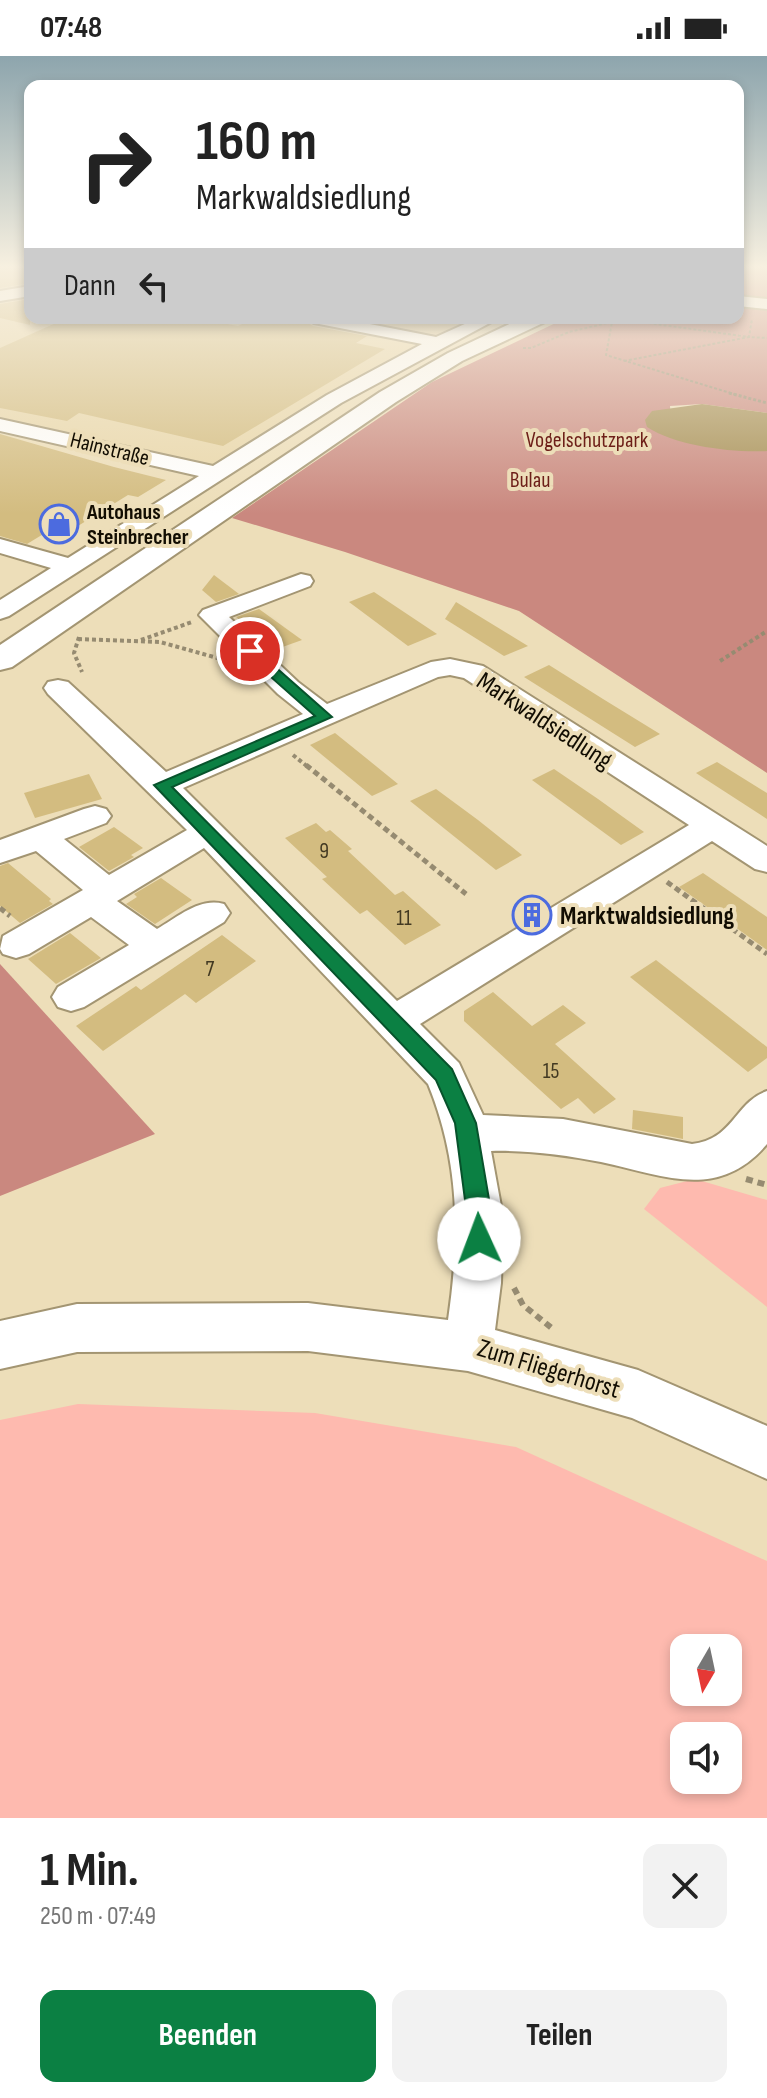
<!DOCTYPE html>
<html lang="de">
<meta charset="utf-8">
<style>
:root{--surface:#fff;--page:#f2f2f2;--text:#222;--muted:#767676;--accent:#0b8043}
body{margin:0;font-family:"Sofia Sans Condensed",sans-serif;background:var(--page);color:var(--text);height:100vh;display:flex;flex-direction:column;font-size:30px;white-space:nowrap}
*{box-sizing:border-box;margin:0}
p{font-size:26px;color:var(--muted)}
.icon{flex:none;width:44px;height:44px;fill:none;stroke:currentColor;stroke-width:2;stroke-linecap:round;stroke-linejoin:round}
.map{position:relative;height:1762px;overflow:hidden}
.side{display:flex;flex-direction:column;background:var(--surface);flex:1}
.side>*{flex:none}
.hud{position:absolute;left:24px;top:24px;width:720px;height:244px;border-radius:16px;box-shadow:0 4px 12px #0003;background:#fff;color:var(--text);overflow:hidden}
.needle{width:52px;rotate:189deg}
.buttons{position:absolute;left:670px;top:1578px;display:grid;gap:16px}
.buttons a{display:grid;place-items:center;width:72px;height:72px;border-radius:16px;background:var(--surface);box-shadow:0 4px 12px #0003;font-size:40px}
.pin{position:absolute;display:grid;place-items:center;width:68px;height:68px;color:#fff;margin:-34px;border:4px solid #fff;border-radius:50%;box-shadow:0 2px 8px #0007}
.me{position:absolute;width:88px;margin:-44px;rotate:358deg;stroke-linejoin:round;filter:drop-shadow(0 0 6px #0008)}
.turn{display:flex;align-items:center;gap:28px;height:168px;padding:0 40px;font-size:36px}
.turn .icon{width:104px;height:104px;stroke-width:2.5}
.turn b{display:block;font-size:56px;line-height:68px}
.then{display:flex;align-items:center;height:76px;padding:0 40px;background:#0003;gap:16px;font-size:30px}
.round{display:grid;place-items:center;flex:none;width:84px;height:84px;border-radius:16px;background:var(--page)}
.headline{display:flex;align-items:center;justify-content:space-between;height:136px;padding:0 40px}
h1{font-size:48px;font-weight:700;line-height:60px}
.primary-button{display:flex;gap:16px;margin-top:auto;padding:16px 40px}
.primary-button a{flex:1;height:92px;border-radius:16px;background:var(--accent);color:#fff;font-size:32px;font-weight:700;line-height:92px;text-align:center}
.primary-button a+a{background:var(--page);color:var(--text)}
.status{display:flex;justify-content:space-between;align-items:center;height:56px;padding:0 40px;background:var(--surface);direction:ltr}
.status svg{height:22px;fill:currentColor}
.map>svg:first-child{display:block}
.built{fill:#e9d7aa}
.green{fill:#febaaf;fill-rule:evenodd}
.forest{fill:#ca887f}
.water{fill:#a58e54}
.building{fill:#d3bc80}
.lines{fill:none;stroke-linecap:round;stroke-linejoin:round}
.minor-casing{stroke:#a39572;stroke-width:4}
.major-casing{stroke:#a39572;stroke-width:4}
.path-far4{stroke:#968b71;stroke-width:2;stroke-dasharray:3 2;stroke-linecap:butt}
.path-far3{stroke:#968b71;stroke-width:3;stroke-dasharray:3 2;stroke-linecap:butt}
.path-far2{stroke:#968b71;stroke-width:4;stroke-dasharray:4 3;stroke-linecap:butt}
.path-far1{stroke:#968b71;stroke-width:5;stroke-dasharray:6 4;stroke-linecap:butt}
.path{stroke:#968b71;stroke-width:6;stroke-dasharray:7 5;stroke-linecap:butt}
.minor{fill:#fff;fill-rule:evenodd}
.major{fill:#fff;fill-rule:evenodd}
.route{fill:#0b8043;stroke:#07532c;stroke-width:2}
.labels{text-anchor:middle;stroke-width:8;stroke-linejoin:round;paint-order:stroke}
.far-park-label{font-size:22px;fill:#6d1f18;stroke:#eddeb9}
.far-street-label{font-size:22px;fill:#120d02;stroke:#eddeb9}
.far-poi-label{font-size:22px;font-weight:bold;fill:#120d02;stroke:#eddeb9;text-anchor:start}
.number-label{font-size:22px;fill:#423922}
.street-label{font-size:26px;fill:#120d02;stroke:#eddeb9}
.poi-label{font-size:26px;font-weight:bold;fill:#120d02;stroke:#eddeb9;text-anchor:start}
</style>
<div class="status"><b>07:48</b><svg viewBox="0 0 49 12"><path d="M0 12V9h3v3zM5 12V6h3v6zM10 12V3h3v9zM15 12V0h3v12zM26 1h20v11H26zM47 4h2v5h-2z"/></svg></div>
<div class="map">
<svg width="767" height="1762" viewBox="0 0 767 1762">
<rect width="100%" height="100%" fill="#eddeb9"/>
<path class="built" d="M 0,211 L 30,211 L 30,262 L 475,262 L 422,287 L 229,418 L 70,378 L 0,366 Z"/>
<g class="green">
<path d="M 695,1123 L 767,1144 L 767,1251 L 644,1153 L 660,1132 Z"/>
<path d="M 78,1348 L 315,1357 L 516,1391 L 767,1505 L 767,1762 L 0,1762 L 0,1364 ZM 684,1592 L 728,1592 L 728,1636 L 684,1636 ZM 684,1680 L 728,1680 L 728,1724 L 684,1724 Z"/>
</g>
<g class="forest">
<path d="M 738,211 L 767,211 L 767,357 L 702,348 L 670,350 L 672,382 L 726,393 L 767,395 L 767,717 L 519,555 L 345,496 L 232,462 L 432,326 L 566,262 L 738,262 Z"/>
<path d="M 0,908 L 155,1078 L 0,1140 Z"/>
</g>
<path class="water" d="M 702,348 L 767,357 L 767,395 C 733,397 676,390 647,371 L 645,364 L 652,355 Z"/>
<g class="building">
<path d="M 0,211 L 30,211 L 30,227 L 0,232 Z"/>
<path d="M 30,243 L 30,269 L 0,262 L 0,248 Z"/>
<path d="M 67,262 L 196,262 L 238,270 L 248,265 L 261,267 L 276,262 L 305,268 L 305,265 L 313,270 L 367,280 L 356,287 L 385,293 L 223,390 L 79,357 L 67,365 L 0,352 L 0,292 Z"/>
<path d="M 0,378 L 114,411 L 166,424 L 138,441 L 128,439 L 65,478 L 50,474 L 27,488 L 0,480 Z"/>
<path d="M 214,519 L 239,538 L 216,546 L 202,534 Z"/>
<path d="M 374,536 L 437,578 L 408,590 L 349,546 Z"/>
<path d="M 456,546 L 528,590 L 504,600 L 445,563 Z"/>
<path d="M 259,553 L 302,584 L 277,593 L 236,561 Z"/>
<path d="M 549,609 L 603,643 L 660,678 L 635,691 L 524,621 Z"/>
<path d="M 335,677 L 366,702 L 398,728 L 372,740 L 310,689 Z"/>
<path d="M 717,706 L 767,737 L 767,763 L 696,717 Z"/>
<path d="M 554,713 L 598,743 L 644,776 L 621,789 L 532,724 Z"/>
<path d="M 89,718 L 102,743 L 35,762 L 24,737 Z"/>
<path d="M 436,733 L 478,764 L 522,799 L 496,814 L 410,745 Z"/>
<path d="M 316,767 L 326,776 L 330,774 L 352,793 L 348,795 L 395,839 L 403,835 L 441,869 L 405,889 L 367,854 L 360,858 L 322,823 L 327,821 L 285,782 Z"/>
<path d="M 114,771 L 143,792 L 131,799 L 134,801 L 109,815 L 79,791 Z"/>
<path d="M 8,807 L 51,843 L 49,845 L 53,848 L 20,867 L 0,850 L 0,810 Z"/>
<path d="M 703,817 L 767,861 L 767,894 L 679,831 Z"/>
<path d="M 161,822 L 192,844 L 155,868 L 126,848 L 137,841 L 134,838 Z"/>
<path d="M 70,877 L 101,902 L 56,928 L 28,903 Z"/>
<path d="M 222,879 L 256,905 L 196,947 L 185,938 L 103,995 L 76,970 L 136,930 L 141,934 Z"/>
<path d="M 656,904 L 767,991 L 767,1002 L 748,1016 L 630,921 Z"/>
<path d="M 493,936 L 532,970 L 563,949 L 586,967 L 555,988 L 616,1043 L 594,1058 L 578,1042 L 561,1053 L 464,965 L 464,955 Z"/>
<path d="M 633,1054 L 683,1061 L 683,1083 L 632,1073 Z"/>
</g>
<g class="lines">
<defs>
<g id="minor">
<path d="M 30,230 L 30,240 L 0,245 L 0,235 Z"/>
<path d="M 738,240 L 767,243 L 767,253 L 738,250 Z"/>
<path d="M 306,262 L 339,262 L 436,281 L 478,262 L 499,262 L 341,347 L 9,560 L 0,563 L 0,544 L 51,512 L 0,497 L 0,483 L 68,502 L 199,420 L 0,375 L 0,363 L 213,410 L 327,339 L 422,288 L 314,267 Z"/>
<path d="M 301,518 L 310,520 L 313,525 L 310,530 L 229,561 L 298,626 L 327,648 L 431,606 L 450,603 L 483,610 L 767,790 L 767,816 L 755,813 L 712,785 L 420,968 L 459,1007 L 483,1059 L 563,1063 L 692,1088 C 734,1083 735,1046 767,1035 L 767,1088 C 718,1146 663,1119 601,1106 C 565,1099 528,1094 491,1095 L 503,1161 L 501,1227 L 495,1274 L 638,1314 L 767,1370 L 767,1423 L 632,1362 L 468,1315 L 308,1295 L 77,1296 L 0,1313 L 0,1265 L 77,1248 L 308,1247 L 448,1264 C 460,1182 460,1106 428,1028 L 204,792 L 117,845 L 157,873 C 178,861 200,841 224,848 L 230,857 L 224,866 L 84,951 L 71,955 L 58,951 L 52,941 L 58,931 L 129,889 L 91,861 L 29,898 L 16,902 L 3,898 L 0,893 L 3,880 L 83,834 L 36,795 L 0,807 L 0,784 L 84,753 L 95,750 L 106,753 L 111,760 L 106,767 L 64,783 L 109,819 L 187,774 L 48,638 L 44,632 L 48,626 L 58,624 L 68,626 L 166,716 L 303,658 L 278,638 L 199,559 L 203,554 ZM 450,619 L 464,622 L 689,769 L 397,945 L 183,732 L 438,621 Z"/>
</g>
<path id="major" d="M 522,262 L 548,262 L 545,266 L 462,305 L 396,346 L 12,611 L 0,614 L 0,589 L 380,336 L 448,297 Z"/>
</defs>
<use href="#minor" class="minor-casing"/>
<use href="#major" class="major-casing"/>
<g class="path-far4">
<path d="M 619,263 L 749,281 L 752,263"/>
<path d="M 523,292 L 531,292 L 569,276 L 612,266 L 606,299 L 737,339"/>
<path d="M 624,305 L 749,281 L 767,282"/>
</g>
<path class="path-far3" d="M 729,337 L 767,347"/>
<g class="path-far2">
<path d="M 79,581 L 74,597 L 82,616"/>
<path d="M 78,583 L 160,586 L 221,603"/>
<path d="M 141,584 L 192,566"/>
<path d="M 720,605 L 767,575"/>
<path d="M 293,699 L 308,711"/>
</g>
<g class="path-far1">
<path d="M 306,709 L 466,838"/>
<path d="M 667,826 L 767,898"/>
<path d="M 0,852 L 10,860"/>
</g>
<g class="path">
<path d="M 746,1123 L 767,1129"/>
<path d="M 514,1232 L 523,1249 L 553,1273"/>
</g>
<use href="#minor" class="minor"/>
<use href="#major" class="major"/>
</g>
<linearGradient id="sky" x2="0" y2="1"><stop stop-color="#8da5ad"/><stop offset="0.46" stop-color="#f7f0e0"/><stop offset="1" stop-color="#f7f0e0" stop-opacity="0"/></linearGradient>
<rect width="767" height="458" fill="url(#sky)"/>
<path class="route" d="M 245,593 L 255,593 L 332,661 L 172,731 L 452,1013 L 476,1067 L 492,1161 L 487,1190 L 479,1193 L 471,1190 L 455,1067 L 436,1024 L 154,729 L 315,660 L 245,598 Z"/>
<defs>
<symbol id="shop-ring" viewBox="-11 -11 22 22"><circle r="9.5" fill="#eddeb9" stroke="#4c6bdf" stroke-width="1.5"/><path d="M-5-2.5h2.3a2.7 3.5 0 0 1 5.4 0H5L5.5 6h-11ZM-1.5-2.5h3a1.5 2.3 0 0 0-3 0Z" fill="#4c6bdf"/></symbol>
<symbol id="building-ring" viewBox="-11 -11 22 22"><circle r="9.5" fill="#eddeb9" stroke="#4c6bdf" stroke-width="1.5"/><path d="M-4-6H4V6H1V3H-1V6H-4ZM-2.5-4.3h1.7v1.8h-1.7ZM.8-4.3h1.7v1.8H.8ZM-2.5-1h1.7V.8h-1.7ZM.8-1h1.7V.8H.8Z" fill="#4c6bdf"/></symbol>
</defs>
<g fill-rule="evenodd">
<use href="#shop-ring" x="37" y="446" width="44" height="44"/>
<use href="#building-ring" x="510" y="837" width="44" height="44"/>
</g>
<g class="labels">
<g class="far-park-label">
<text x="587" y="391">Vogelschutzpark</text>
<text x="530" y="431">Bulau</text>
</g>
<g class="far-street-label">
<text transform="translate(110 392) rotate(14)" y="8">Hainstraße</text>
</g>
<g class="far-poi-label">
<text x="87" y="463">Autohaus<tspan x="87" dy="25">Steinbrecher</tspan></text>
</g>
<g class="number-label">
<text x="324" y="802">9</text>
<text x="404" y="869">11</text>
<text x="210" y="920">7</text>
<text x="551" y="1022">15</text>
</g>
<g class="street-label">
<text transform="translate(545 664) rotate(33)" y="9">Markwaldsiedlung</text>
<text transform="translate(549 1312) rotate(17)" y="9">Zum Fliegerhorst</text>
</g>
<g class="poi-label">
<text x="560" y="868">Marktwaldsiedlung</text>
</g>
</g>
</svg>
<div class="buttons">
<a><svg class="needle" viewBox="-14 -14 28 28"><path d="M0-13l5 13h-10z" fill="#e53935"/><path d="M0 13l5-13h-10z" fill="#767676"/></svg></a>
<a><svg class="icon" aria-label="sound" viewBox="0 0 24 24"><path d="M4 9h4l5-4v14l-5-4H4zM17 9q2 3 0 6"/></svg></a>
</div>
<div class="pin" style="left:250px;top:595px;background:#d93025"><svg class="icon" aria-label="arrive" viewBox="0 0 24 24"><path d="M6 21V4h12l-3 4 3 4H6"/></svg></div>
<svg class="me" style="left:479px;top:1183px" viewBox="-20 -20 40 40"><circle r="19" fill="#fff"/><path d="M0-13L10 11 0 6-10 11z" fill="#0b8043"/></svg>
<div class="hud">
<div class="turn"><svg class="icon" aria-label="right" viewBox="0 0 24 24"><path d="M7 20v-9h11M14 6l5 5-5 5"/></svg><div><b>160 m</b>Markwaldsiedlung</div></div>
<div class="then">Dann<svg class="icon" aria-label="left" viewBox="0 0 24 24"><path d="M17 20v-9H6M10 6l-5 5 5 5"/></svg></div>
</div>
</div>
<section class="side">
<div class="headline"><div><h1>1 Min.</h1><p>250 m · 07:49</p></div><a class="round"><svg class="icon" aria-label="close" viewBox="0 0 24 24"><path d="M6 6l12 12M18 6L6 18"/></svg></a></div>
<div class="primary-button"><a>Beenden</a><a>Teilen</a></div>
</section>
